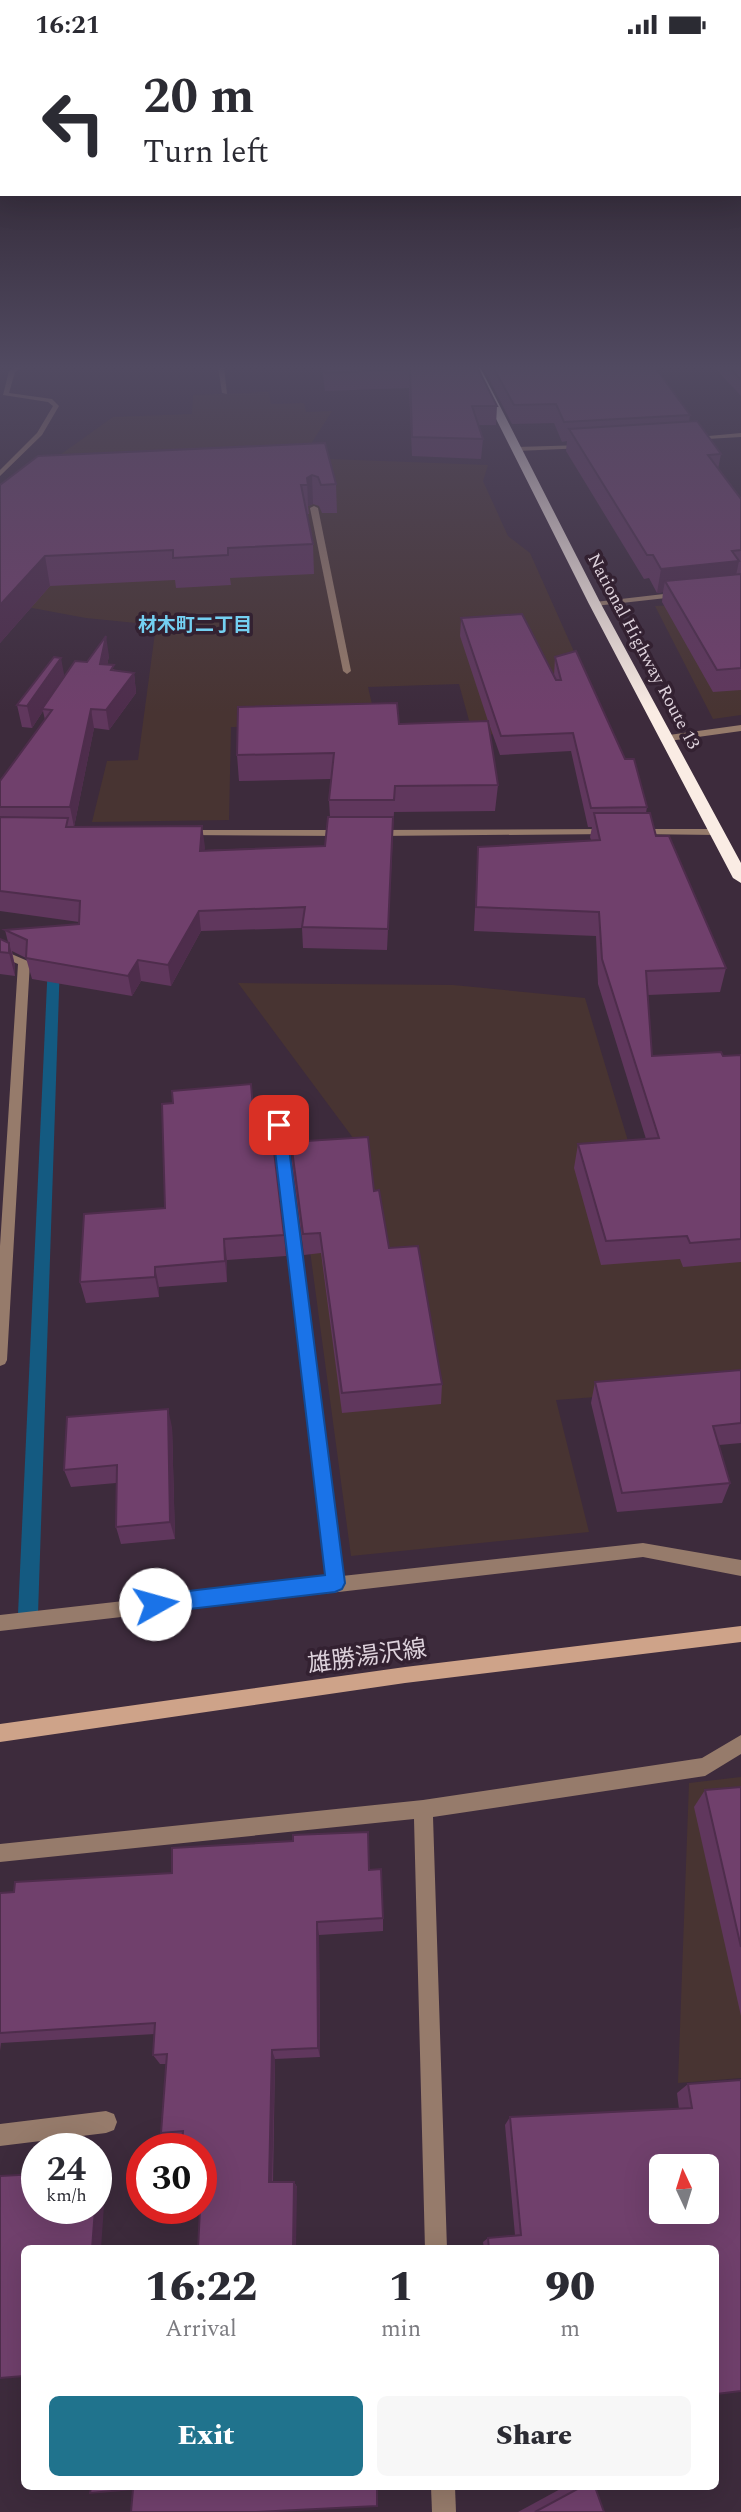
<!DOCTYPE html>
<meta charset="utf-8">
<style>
:root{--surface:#fff;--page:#f7f7f7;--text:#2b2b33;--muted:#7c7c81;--accent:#20738d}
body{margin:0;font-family:Spectral,"Noto Sans JP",serif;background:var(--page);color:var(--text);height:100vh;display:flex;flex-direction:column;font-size:26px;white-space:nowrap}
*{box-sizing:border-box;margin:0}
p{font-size:23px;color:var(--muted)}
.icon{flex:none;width:38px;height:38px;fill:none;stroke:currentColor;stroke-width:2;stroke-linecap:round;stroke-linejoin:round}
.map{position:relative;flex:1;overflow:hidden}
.details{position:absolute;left:21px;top:2196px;width:698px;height:245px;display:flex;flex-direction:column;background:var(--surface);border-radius:10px;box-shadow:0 7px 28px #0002}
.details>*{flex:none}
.top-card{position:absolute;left:0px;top:0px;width:742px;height:147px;box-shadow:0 7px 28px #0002;background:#fff;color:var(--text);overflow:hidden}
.needle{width:46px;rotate:356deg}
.buttons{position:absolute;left:649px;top:2105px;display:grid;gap:14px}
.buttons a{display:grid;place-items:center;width:70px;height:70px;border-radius:10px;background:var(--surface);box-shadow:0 7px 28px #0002;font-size:35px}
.speed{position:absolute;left:21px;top:2084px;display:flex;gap:14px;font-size:35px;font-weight:700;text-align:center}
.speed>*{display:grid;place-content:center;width:91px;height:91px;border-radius:50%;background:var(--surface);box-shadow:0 7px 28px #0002;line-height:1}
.speed small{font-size:18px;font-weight:400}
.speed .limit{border:10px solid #d22;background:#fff;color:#111}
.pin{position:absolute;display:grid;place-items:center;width:60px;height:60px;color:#fff;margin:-30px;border-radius:14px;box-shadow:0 4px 10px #0006}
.me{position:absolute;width:77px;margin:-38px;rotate:83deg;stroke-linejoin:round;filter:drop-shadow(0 0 5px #0008)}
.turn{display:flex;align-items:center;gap:24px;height:147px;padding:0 28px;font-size:32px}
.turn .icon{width:91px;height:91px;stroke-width:2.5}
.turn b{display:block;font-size:49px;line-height:60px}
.eta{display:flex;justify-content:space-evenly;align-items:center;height:119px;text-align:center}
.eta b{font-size:42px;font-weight:800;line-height:49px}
.primary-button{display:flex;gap:14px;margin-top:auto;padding:14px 28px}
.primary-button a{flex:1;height:80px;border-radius:10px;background:var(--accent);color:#fff;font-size:28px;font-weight:800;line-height:80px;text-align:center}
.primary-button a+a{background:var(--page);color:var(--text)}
.status{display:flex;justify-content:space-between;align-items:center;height:49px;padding:0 35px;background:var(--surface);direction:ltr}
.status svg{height:19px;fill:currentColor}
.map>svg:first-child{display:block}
.commercial{fill:#483432}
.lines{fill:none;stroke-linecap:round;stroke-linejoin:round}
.stream{fill:#145a81;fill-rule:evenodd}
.lane{fill:#967b6b;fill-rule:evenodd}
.street{fill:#967b6b;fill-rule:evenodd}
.secondary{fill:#cea389;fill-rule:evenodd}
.highway{fill:#faece4;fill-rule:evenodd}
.wall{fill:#60375d}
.shaded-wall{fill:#4e2d4c}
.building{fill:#70406c;stroke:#4e2d4c;stroke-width:2;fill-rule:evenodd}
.route{fill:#1a73e8;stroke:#114b97;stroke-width:2}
.labels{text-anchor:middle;stroke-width:7;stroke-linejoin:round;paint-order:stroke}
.far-street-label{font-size:18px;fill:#ddd1db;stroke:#332131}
.far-neighbourhood-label{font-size:19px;font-weight:bold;fill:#74d0f2;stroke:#332131}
.near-street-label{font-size:24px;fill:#ddd1db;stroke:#332131}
</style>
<div class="status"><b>16:21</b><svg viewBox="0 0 49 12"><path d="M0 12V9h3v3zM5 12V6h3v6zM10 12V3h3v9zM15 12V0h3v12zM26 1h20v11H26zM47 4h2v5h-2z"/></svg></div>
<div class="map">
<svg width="741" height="2463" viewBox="0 0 741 2463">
<rect width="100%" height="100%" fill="#3d2b3c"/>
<g class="commercial">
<path d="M 269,343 L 271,355 L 304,354 L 306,363 L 332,362 L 302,409 L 488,416 L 483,432 L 508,487 L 530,504 L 609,681 L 473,686 L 459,635 L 368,638 L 377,677 L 231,678 L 229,771 L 92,773 L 107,712 L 138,711 L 156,576 L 86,569 L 0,553 L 0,449 L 113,368 L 192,365 L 193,346 Z"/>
<path d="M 741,553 L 741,666 L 713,670 L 655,557 Z"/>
<path d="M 238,934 L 453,936 L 585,949 L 631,1102 L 741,1095 L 741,1337 L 556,1351 L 589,1483 L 351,1507 L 297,1105 L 362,1101 Z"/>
<path d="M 741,1728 L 741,2029 L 678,2034 L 689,1734 Z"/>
</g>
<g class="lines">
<path class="stream" d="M 54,909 L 60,913 L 38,1565 L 35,1571 L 28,1574 L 21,1571 L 18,1565 L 48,913 Z"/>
<g class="lane">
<path d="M 17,318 L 24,318 L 15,323 L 9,344 L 52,350 L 59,357 L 42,386 L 0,427 L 0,421 L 37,384 L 53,357 L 48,353 L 3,346 L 9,322 Z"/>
<path d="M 314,457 L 318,459 L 351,622 L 347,625 L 343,622 L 310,459 Z"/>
</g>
<g class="street">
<path d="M 218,318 L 224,318 L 227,345 L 222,344 Z"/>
<path d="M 741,384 L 741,388 L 690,391 L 687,389 Z"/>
<path d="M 583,396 L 585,399 L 517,402 L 514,400 L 517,398 Z"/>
<path d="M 681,543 L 684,543 L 684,547 L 595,557 L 591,555 L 595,553 Z"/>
<path d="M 741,676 L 741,682 L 669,692 L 664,689 L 669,686 Z"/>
<path d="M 608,780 L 612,781 L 612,785 L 376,787 L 371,784 L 376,781 Z"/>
<path d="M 638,780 L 717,780 L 722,783 L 717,786 L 634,785 L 634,781 Z"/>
<path d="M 187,781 L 345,781 L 350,784 L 345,787 L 183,786 L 183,782 Z"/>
<path d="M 0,900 L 30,913 L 7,1311 L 5,1315 L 0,1317 L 0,1197 L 18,915 L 0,907 Z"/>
<path d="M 279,1072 L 285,1076 L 342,1527 L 643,1494 L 741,1511 L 741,1527 L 643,1508 L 0,1582 L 0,1566 L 326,1529 L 273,1076 Z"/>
<path d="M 741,1686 L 741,1705 L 705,1727 L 433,1768 L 447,2200 L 425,2200 L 414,1770 L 0,1813 L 0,1795 L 423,1751 L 702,1709 Z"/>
<path d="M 106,2062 L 114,2065 L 117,2073 L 114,2081 L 106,2084 L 0,2097 L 0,2075 Z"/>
<path d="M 431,2438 L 455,2438 L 456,2463 L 432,2463 Z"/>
</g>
<path class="secondary" d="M 741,1577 L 741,1593 L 405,1634 L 0,1693 L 0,1675 L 405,1618 Z"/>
<path class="highway" d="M 470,318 L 480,318 L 601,555 L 741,814 L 741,834 L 733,829 L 589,555 Z"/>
</g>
<g class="wall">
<path d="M 322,318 L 477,318 L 497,357 L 496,376 L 478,376 L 483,390 L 481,410 L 412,407 L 409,339 L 325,342 Z"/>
<path d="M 483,318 L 655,318 L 690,366 L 689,373 L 721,405 L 718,420 L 741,450 L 741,641 L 713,643 L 662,553 L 663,543 L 657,544 L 649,529 L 644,530 L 566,402 L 567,392 L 562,393 L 554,374 L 512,375 Z"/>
<path d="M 714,318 L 741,318 L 741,347 Z"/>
<path d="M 325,394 L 336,435 L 337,464 L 322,464 L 319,457 L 313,455 L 308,457 L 309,465 L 307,465 L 313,495 L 314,525 L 230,529 L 231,536 L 176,539 L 175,531 L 50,537 L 0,594 L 0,436 Z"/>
<path d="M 461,569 L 554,627 L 555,608 L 647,758 L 646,764 L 656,787 L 726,919 L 720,943 L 648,946 L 652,1007 L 741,1006 L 741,1213 L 683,1218 L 680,1210 L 601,1216 L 574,1119 L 578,1095 L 646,1090 L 598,935 L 596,887 L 474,882 L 478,798 L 591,791 L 590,788 L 592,778 L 588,778 L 571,702 L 500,706 L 488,672 L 498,736 L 495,762 L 394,763 L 387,901 L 303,899 L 302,879 L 201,882 L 171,937 L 141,932 L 132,947 L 32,930 L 26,909 L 12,902 L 15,917 L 15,927 L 0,925 L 0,903 L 8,893 L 5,881 L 79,875 L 79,873 L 0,862 L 0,732 L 45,671 L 43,662 L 32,679 L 22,678 L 17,656 L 87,613 L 109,607 L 107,616 L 115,621 L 134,624 L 136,644 L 109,681 L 94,679 L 74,778 L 205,798 L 204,801 L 325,797 L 330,768 L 329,751 L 331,730 L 239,732 L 237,706 L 399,675 L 488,672 L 460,587 Z"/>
<path d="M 291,1093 L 374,1142 L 389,1199 L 442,1335 L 441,1355 L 342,1364 L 321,1204 L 304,1206 L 292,1114 Z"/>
<path d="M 256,1095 L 284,1186 L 286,1207 L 227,1211 L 227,1233 L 159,1238 L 159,1248 L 86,1254 L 80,1233 L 165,1159 Z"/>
<path d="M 741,1321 L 741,1394 L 719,1396 L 730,1434 L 722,1454 L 617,1463 L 591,1354 L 595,1333 Z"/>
<path d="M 172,1378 L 175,1490 L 121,1495 L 116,1478 L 116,1434 L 71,1438 L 64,1421 Z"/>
<path d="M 741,1738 L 741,1967 L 694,1758 L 705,1741 Z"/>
<path d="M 369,1821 L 383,1869 L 383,1882 L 319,1886 L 320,2008 L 275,2010 L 273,2133 L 294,2133 L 297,2138 L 200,2160 L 185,2160 L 201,2160 L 183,2089 L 168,2091 L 161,2084 L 166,2015 L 160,2015 L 153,2006 L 155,1985 L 1,1994 L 0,2002 L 0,1844 Z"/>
<path d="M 688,2035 L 716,2200 L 484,2200 L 483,2193 L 488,2189 L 515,2186 L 505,2076 L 510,2068 L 679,2060 L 677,2044 Z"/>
<path d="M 564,2438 L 595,2438 L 604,2463 L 518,2463 Z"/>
</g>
<g class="shaded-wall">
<path d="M 312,426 L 313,455 L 308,457 L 307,429 Z"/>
<path d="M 45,507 L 50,537 L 0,594 L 0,556 Z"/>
<path d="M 739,512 L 734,536 L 665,532 L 663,543 L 657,544 L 661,520 Z"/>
<path d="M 106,587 L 109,607 L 103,634 L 100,615 Z"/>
<path d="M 61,609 L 65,630 L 42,660 L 43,662 L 32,679 L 27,657 Z"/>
<path d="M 134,624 L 136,644 L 109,681 L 106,661 Z"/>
<path d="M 91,660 L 94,679 L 74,778 L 70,758 Z"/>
<path d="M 393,768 L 393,789 L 387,901 L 388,880 Z"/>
<path d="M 202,777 L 205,798 L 203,822 L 200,802 Z"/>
<path d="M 199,862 L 201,882 L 171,937 L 168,916 Z"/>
<path d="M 9,894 L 15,917 L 15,927 L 9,904 Z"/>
<path d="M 138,911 L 141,932 L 132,947 L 128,927 Z"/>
<path d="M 224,1190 L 227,1211 L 227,1233 L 225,1212 Z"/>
<path d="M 155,1218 L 159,1238 L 159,1248 L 155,1228 Z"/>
<path d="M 168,1360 L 172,1378 L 175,1490 L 170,1473 Z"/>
<path d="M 317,1873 L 319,1886 L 320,2008 L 318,1999 Z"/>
<path d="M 272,2001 L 275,2010 L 272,2139 L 269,2133 Z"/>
<path d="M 97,2122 L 106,2127 L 101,2200 L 92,2200 L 95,2160 L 96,2160 Z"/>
<path d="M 294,2133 L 297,2138 L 296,2200 L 293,2200 Z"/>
</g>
<g class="building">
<path d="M 324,318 L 477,318 L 497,357 L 472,357 L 483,390 L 412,388 L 410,320 L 325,324 Z"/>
<path d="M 493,318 L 655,318 L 690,366 L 564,373 L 556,355 L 514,356 Z"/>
<path d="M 729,318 L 741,318 L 741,331 Z"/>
<path d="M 697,372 L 721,405 L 708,406 L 741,450 L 741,501 L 732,502 L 739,512 L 661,520 L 653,506 L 647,506 L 569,380 Z"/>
<path d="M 325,394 L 336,435 L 321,436 L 318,428 L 312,426 L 307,429 L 308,436 L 301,436 L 313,495 L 228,499 L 228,506 L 173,509 L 173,501 L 45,507 L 0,556 L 0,436 L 38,407 Z"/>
<path d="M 741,525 L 741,619 L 717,621 L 665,532 Z"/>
<path d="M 522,565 L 556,631 L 561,631 L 555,608 L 576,602 L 625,710 L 634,710 L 647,758 L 591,759 L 573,684 L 501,687 L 461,569 Z"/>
<path d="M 106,587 L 100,615 L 114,616 L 111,621 L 134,624 L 106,661 L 91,660 L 70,758 L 0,758 L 0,732 L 52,661 L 42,660 L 75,612 L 87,613 Z"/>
<path d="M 54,608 L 61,609 L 27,657 L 17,656 Z"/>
<path d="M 397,654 L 399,675 L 488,672 L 498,736 L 395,737 L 394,751 L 329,751 L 334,704 L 237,706 L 238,658 Z"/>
<path d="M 594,764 L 650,764 L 656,787 L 669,787 L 726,919 L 646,922 L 652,1007 L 721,1003 L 723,1007 L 741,1006 L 741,1190 L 690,1194 L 687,1187 L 606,1192 L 578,1095 L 659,1089 L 602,910 L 599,863 L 476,858 L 478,798 L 600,791 Z"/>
<path d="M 0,768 L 68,769 L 66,778 L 202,777 L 200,802 L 325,797 L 328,768 L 393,768 L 388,880 L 302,878 L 305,858 L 199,862 L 168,916 L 138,911 L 128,927 L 26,909 L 27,891 L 5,881 L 79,875 L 80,852 L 0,842 Z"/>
<path d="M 0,890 L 9,894 L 9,904 L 0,903 Z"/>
<path d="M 251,1035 L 256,1095 L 273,1094 L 284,1186 L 224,1190 L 225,1212 L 155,1218 L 155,1228 L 80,1233 L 84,1165 L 165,1159 L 162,1055 L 173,1054 L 172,1042 Z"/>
<path d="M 368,1088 L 374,1142 L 379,1141 L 389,1199 L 418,1197 L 442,1335 L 342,1344 L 320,1184 L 303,1185 L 291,1093 Z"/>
<path d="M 741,1321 L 741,1374 L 713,1377 L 730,1434 L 622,1444 L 595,1333 Z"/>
<path d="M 168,1360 L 170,1473 L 116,1478 L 117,1416 L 64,1421 L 67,1368 Z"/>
<path d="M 741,1738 L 741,1898 L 705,1741 Z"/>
<path d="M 368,1783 L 369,1821 L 381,1820 L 383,1869 L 317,1873 L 318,1999 L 272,2001 L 269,2133 L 294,2133 L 293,2200 L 198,2200 L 200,2160 L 201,2160 L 201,2100 L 182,2100 L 183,2082 L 161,2084 L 167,2005 L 153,2006 L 155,1974 L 0,1984 L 0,1844 L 14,1843 L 15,1833 L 172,1824 L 172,1799 L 293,1792 L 293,1786 Z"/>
<path d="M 741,2031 L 741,2342 L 716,2345 L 716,2200 L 489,2200 L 488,2189 L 521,2186 L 510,2068 L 692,2059 L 688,2035 ZM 662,2118 L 707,2118 L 707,2163 L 662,2163 Z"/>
<path d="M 37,2125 L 37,2160 L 95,2160 L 92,2200 L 24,2200 L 24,2327 L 0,2329 L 0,2127 Z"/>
<path d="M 91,2438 L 377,2438 L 377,2457 L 256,2463 L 131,2463 L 133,2440 L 90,2444 Z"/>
<path d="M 581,2438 L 595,2438 L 604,2463 L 535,2463 Z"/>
</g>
<linearGradient id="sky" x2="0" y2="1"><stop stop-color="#221821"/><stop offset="0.48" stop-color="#514a61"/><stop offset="1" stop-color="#514a61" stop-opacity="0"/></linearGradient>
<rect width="741" height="663" fill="url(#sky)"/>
<path class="route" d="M 279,1071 L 286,1076 L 345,1534 L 342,1540 L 335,1543 L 155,1564 L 148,1562 L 145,1555 L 148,1549 L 155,1546 L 325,1526 L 272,1076 Z"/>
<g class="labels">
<g class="far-street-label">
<text transform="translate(644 602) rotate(62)" y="6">National Highway Route 13</text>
</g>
<g class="far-neighbourhood-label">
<text x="195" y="582">材木町二丁目</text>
</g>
<g class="near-street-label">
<text transform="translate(367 1607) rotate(-8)" y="8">雄勝湯沢線</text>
</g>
</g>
</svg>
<div class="buttons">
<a><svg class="needle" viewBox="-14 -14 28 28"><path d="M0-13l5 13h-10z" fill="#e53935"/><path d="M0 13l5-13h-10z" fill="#7c7c81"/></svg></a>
</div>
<div class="speed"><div>24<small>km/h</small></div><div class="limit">30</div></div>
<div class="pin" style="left:279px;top:1076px;background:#d93025"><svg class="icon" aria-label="arrive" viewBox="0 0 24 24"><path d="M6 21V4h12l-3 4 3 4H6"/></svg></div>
<svg class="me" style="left:155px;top:1555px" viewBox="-20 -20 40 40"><circle r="19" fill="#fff"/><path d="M0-13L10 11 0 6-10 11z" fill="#1a73e8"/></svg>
<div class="top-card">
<div class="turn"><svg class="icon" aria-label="left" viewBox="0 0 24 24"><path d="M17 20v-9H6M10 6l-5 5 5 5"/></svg><div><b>20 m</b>Turn left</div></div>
</div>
<section class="details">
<div class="eta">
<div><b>16:22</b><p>Arrival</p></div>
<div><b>1</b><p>min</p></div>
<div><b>90</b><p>m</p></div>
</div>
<div class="primary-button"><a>Exit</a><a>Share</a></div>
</section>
</div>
